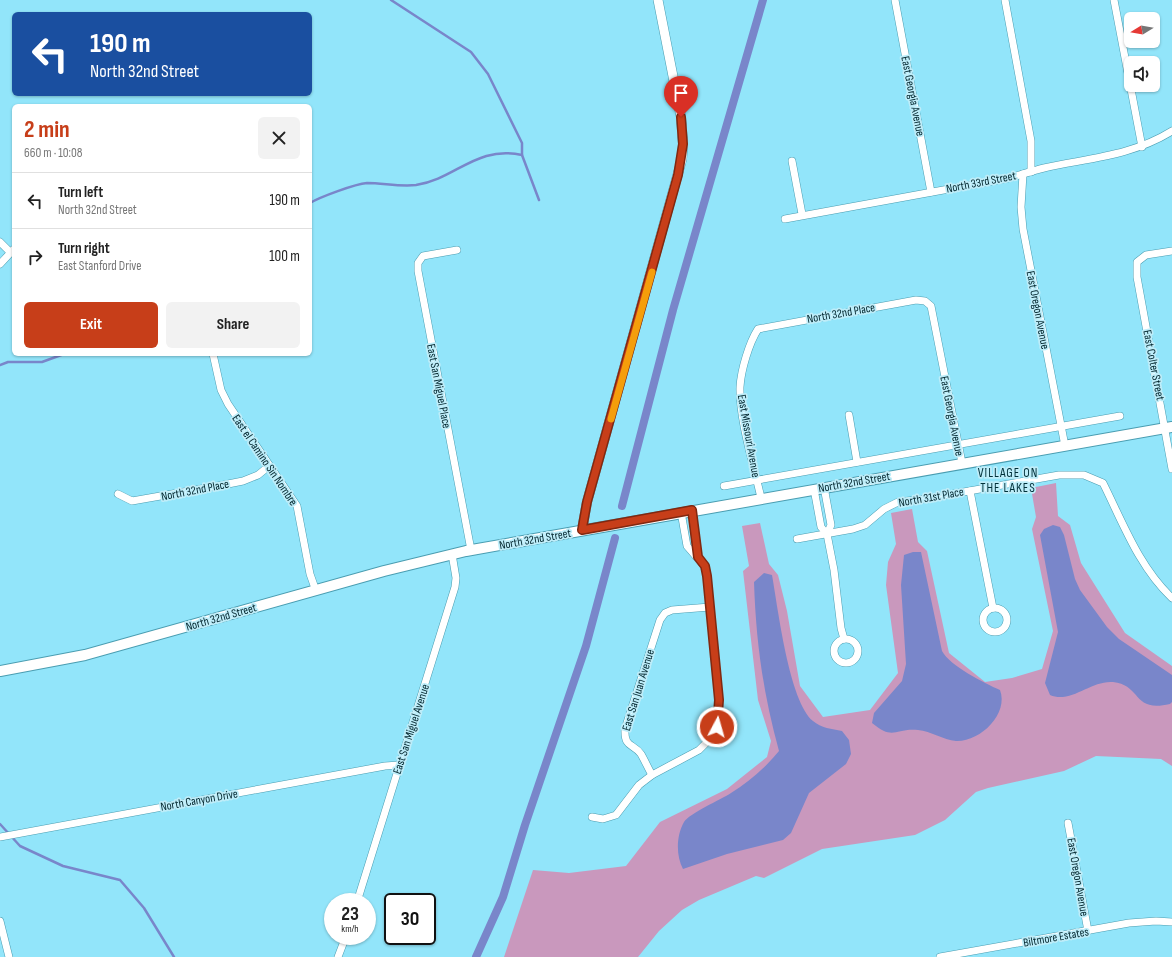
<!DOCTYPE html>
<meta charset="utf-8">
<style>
:root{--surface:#fff;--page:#f2f2f2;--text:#222;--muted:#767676;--line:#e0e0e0;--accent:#c73e19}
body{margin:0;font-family:"Sofia Sans Condensed",sans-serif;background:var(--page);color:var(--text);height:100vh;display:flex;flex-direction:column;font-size:15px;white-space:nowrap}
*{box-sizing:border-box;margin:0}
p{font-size:13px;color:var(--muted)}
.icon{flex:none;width:22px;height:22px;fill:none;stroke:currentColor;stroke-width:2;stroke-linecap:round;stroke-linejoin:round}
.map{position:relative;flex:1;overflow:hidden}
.drawer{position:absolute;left:12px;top:104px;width:300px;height:252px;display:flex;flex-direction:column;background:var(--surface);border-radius:6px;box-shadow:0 1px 3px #0004}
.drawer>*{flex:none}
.top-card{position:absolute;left:12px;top:12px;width:300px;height:84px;border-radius:6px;box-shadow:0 1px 3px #0004;background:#1a4fa0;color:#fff;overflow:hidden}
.needle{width:26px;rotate:259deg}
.tools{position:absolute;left:1124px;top:12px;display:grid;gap:8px}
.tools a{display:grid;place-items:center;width:36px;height:36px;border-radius:6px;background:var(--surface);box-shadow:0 1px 3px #0004;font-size:20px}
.speed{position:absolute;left:324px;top:893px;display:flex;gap:8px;font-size:20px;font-weight:700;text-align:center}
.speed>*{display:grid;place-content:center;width:52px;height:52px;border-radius:50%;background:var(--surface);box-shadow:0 1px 3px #0004;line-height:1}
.speed small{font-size:10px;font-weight:400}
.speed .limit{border:2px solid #111;border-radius:6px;background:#fff;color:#111}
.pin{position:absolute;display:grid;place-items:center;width:34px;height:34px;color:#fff;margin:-41px -17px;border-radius:50% 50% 50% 0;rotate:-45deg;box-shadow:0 0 4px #0007}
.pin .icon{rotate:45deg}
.me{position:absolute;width:44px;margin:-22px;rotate:6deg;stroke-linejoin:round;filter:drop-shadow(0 0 3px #0008)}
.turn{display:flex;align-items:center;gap:14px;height:84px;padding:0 12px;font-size:18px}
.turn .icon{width:52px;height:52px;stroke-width:2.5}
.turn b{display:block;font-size:28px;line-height:34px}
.round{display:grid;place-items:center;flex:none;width:42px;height:42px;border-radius:6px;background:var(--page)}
.head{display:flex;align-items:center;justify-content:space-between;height:68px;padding:0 12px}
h1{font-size:24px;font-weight:700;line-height:30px;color:var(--accent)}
.action{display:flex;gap:8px;margin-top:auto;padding:8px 12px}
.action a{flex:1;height:46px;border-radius:6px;background:var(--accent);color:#fff;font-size:16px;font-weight:700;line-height:46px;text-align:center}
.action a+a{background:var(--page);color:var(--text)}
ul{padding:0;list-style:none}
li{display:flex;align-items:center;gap:12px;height:56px;padding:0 12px;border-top:1px solid var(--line)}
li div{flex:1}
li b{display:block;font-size:15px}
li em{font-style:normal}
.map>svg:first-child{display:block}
.green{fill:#c998bd}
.water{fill:#7986ca}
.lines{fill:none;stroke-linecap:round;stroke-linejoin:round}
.stream{stroke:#7986ca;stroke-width:2.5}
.canal{stroke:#7986ca;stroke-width:8}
.minor-casing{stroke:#4a9db1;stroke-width:8}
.tertiary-casing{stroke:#4a9db1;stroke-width:10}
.secondary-casing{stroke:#4a9db1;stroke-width:12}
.minor{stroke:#fff;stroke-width:7}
.tertiary{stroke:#fff;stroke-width:9}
.secondary{stroke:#fff;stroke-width:10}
.route-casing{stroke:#812810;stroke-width:10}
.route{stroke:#c73e19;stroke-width:7}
.slow{stroke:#f59e0b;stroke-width:7}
.labels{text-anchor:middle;stroke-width:3.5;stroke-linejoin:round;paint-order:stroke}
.street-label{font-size:12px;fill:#00242c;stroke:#beedf9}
.neighbourhood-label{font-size:13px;letter-spacing:1px;fill:#003039;stroke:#beedf9}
</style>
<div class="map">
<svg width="1172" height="957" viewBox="0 0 1172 957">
<rect width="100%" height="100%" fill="#92e5fa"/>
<path class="green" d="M 1056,483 L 1058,516 L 1070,525 L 1081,563 L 1125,633 L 1172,666 L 1172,766 L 1161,759 L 1096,756 L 1064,771 L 988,788 L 976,792 L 945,820 L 915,835 L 822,849 L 764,878 L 756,876 L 699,900 L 682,910 L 659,931 L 638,957 L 504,957 L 533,870 L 569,873 L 626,866 L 660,822 L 727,789 L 767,757 L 771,741 L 758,700 L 743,571 L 749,566 L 742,526 L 760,523 L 769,564 L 778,575 L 787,611 L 800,686 L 823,717 L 870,710 L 898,673 L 886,585 L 888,562 L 896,544 L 891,513 L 912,509 L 918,542 L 927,551 L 949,653 L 985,682 L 1012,678 L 1042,669 L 1053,631 L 1032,529 L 1036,517 L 1031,488 Z"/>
<g class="water">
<path d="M 1053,525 L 1060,527 L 1064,535 L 1075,579 L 1080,590 L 1107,627 L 1119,639 L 1172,675 L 1172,702 L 1170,704 C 1132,713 1142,685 1113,682 C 1091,680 1071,704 1050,695 L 1045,683 L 1058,632 L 1040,535 L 1044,529 Z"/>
<path d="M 913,552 L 921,552 L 942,651 C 950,666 984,683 1000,690 C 1009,714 980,742 956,741 C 943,740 931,731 918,730 C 894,728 894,741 872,723 L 874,713 L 902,681 L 906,664 L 901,585 L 904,555 Z"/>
<path d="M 764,573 L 772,575 C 778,608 789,701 813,721 C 821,728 832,729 842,731 L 849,740 L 851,754 L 846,764 L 809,793 L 791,833 L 783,840 L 727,854 L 683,869 C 676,856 676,836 684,822 C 690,813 720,800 731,793 C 750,781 764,769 779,751 C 763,693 756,642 754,582 Z"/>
</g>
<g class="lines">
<g class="stream">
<path d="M 391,0 L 471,52 L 488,74 L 522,143 L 522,155 L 539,200"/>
<path d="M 310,203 C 320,197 355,184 367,183 C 383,183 400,187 416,185 C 456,179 476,145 522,155"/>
<path d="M 0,365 L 8,362 L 42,362 L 64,354"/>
<path d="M 0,824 L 20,846 L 63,866 L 120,880 L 144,908 L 174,957"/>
</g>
<g class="canal">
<path d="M 622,506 L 673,310 L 763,0"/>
<path d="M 476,957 L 503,897 L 525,825 L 586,646 L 615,538"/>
</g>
<defs>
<g id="minor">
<path d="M 895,0 L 931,192"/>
<path d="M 1005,0 L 1031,141 L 1031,172"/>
<path d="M 1114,0 L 1142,147"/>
<path d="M 792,161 L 802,214"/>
<path d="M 1023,174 L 1021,207 L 1023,229 L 1065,446"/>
<path d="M 785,219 L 1009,178 C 1020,175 1032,171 1044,168 C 1089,158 1132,156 1172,131"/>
<path d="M 0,242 L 10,252"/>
<path d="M 457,250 L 423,256 L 418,263 L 418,271 L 471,550"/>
<path d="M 1172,251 L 1146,255 L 1137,262 L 1137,277 L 1172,469"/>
<path d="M 0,264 L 14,249"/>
<path d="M 213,354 L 221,390 L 228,404 L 297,506 L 310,574 L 316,591"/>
<path d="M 849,415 L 857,462"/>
<path d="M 724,486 L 1120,416"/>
<path d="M 824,487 L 831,525 L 827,534"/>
<path d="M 814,489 L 821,527 L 827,534 L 834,570 L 841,628 L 844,639"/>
<path d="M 970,491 L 993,608"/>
<path d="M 118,494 L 132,501 L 223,485 L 243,481 L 258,475 L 269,466"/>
<path d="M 761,498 C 754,466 739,419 740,387 C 741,370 749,343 758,329 L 916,300 L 925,301 L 931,306 L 962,463"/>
<path d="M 692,510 L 698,557"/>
<path d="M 797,539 L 853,529 L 865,525 L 884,509 L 898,502 L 924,499 L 1059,475 L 1084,475 L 1103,483 C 1123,523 1139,567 1172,598"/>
<circle cx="995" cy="620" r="12"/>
<circle cx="846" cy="651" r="12"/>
<path d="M 652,775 C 648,768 645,761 641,754 C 633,743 624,748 625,729 L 660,620 L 665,613 L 672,610 L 710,607"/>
<path d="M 592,817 L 603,819 L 616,815 L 639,785 L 652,775 L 699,750 L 709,740 L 717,727 L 719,700 L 707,576 L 705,567 L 687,546 L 681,512"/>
<path d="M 1068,823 L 1088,931"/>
<path d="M 0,837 L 385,766 L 399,765"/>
<path d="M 357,902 L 455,587 L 456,578 L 452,554"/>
<path d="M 0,921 L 9,957"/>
<path d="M 338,957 L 346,936"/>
<path d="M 940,957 L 1129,923 L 1156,921 L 1172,922"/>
</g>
<path id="tertiary" d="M 582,530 L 587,502 L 682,159 L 683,144 L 681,117 L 658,0"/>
<path id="secondary" d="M 0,671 L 85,655 L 384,571 L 466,551 L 1172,427"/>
</defs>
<use href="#minor" class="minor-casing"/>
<use href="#tertiary" class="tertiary-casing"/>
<use href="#secondary" class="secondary-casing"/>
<use href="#minor" class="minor"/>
<use href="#tertiary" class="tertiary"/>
<use href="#secondary" class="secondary"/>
</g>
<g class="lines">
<defs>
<path id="route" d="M 681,117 L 683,144 L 678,175 L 587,502 L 582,530 L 692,510 L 698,557 L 705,566 L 707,576 L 719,700 L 717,727"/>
</defs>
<use href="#route" class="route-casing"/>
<use href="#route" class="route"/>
<path class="slow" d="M 611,419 L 652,272"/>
</g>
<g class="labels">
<g class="street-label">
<text transform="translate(913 96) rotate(79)" y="4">East Georgia Avenue</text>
<text transform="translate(981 182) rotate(-11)" y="4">North 33rd Street</text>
<text transform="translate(1038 310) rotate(79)" y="4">East Oregon Avenue</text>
<text transform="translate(841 313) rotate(-10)" y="4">North 32nd Place</text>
<text transform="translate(1154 365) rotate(79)" y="4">East Colter Street</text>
<text transform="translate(439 386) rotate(79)" y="4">East San Miguel Place</text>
<text transform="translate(952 416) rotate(79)" y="4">East Georgia Avenue</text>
<text transform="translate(749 436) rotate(80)" y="4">East Missouri Avenue</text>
<text transform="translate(265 460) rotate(56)" y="4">East el Camino Sin Nombre</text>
<text transform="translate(854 482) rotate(-10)" y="4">North 32nd Street</text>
<text transform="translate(195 490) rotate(-11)" y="4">North 32nd Place</text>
<text transform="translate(931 497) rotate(-10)" y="4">North 31st Place</text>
<text transform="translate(535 539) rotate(-10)" y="4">North 32nd Street</text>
<text transform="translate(221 617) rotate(-16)" y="4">North 32nd Street</text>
<text transform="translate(638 690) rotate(-73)" y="4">East San Juan Avenue</text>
<text transform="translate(411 729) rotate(-72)" y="4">East San Miguel Avenue</text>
<text transform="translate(199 800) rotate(-10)" y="4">North Canyon Drive</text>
<text transform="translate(1078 877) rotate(80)" y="4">East Oregon Avenue</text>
<text transform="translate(1056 937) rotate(-10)" y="4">Biltmore Estates</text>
</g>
<g class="neighbourhood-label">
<text x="1008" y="477">VILLAGE ON<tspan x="1008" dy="15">THE LAKES</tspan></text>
</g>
</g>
</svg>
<div class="tools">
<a><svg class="needle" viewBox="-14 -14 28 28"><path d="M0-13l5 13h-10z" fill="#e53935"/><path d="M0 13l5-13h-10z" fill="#767676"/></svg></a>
<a><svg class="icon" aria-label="sound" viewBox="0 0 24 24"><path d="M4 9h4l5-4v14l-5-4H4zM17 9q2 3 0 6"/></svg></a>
</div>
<div class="speed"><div>23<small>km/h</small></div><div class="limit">30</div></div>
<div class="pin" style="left:681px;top:117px;background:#d93025"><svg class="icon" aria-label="arrive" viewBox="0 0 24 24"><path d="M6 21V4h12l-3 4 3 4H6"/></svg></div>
<svg class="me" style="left:717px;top:727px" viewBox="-20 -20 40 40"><circle r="17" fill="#c73e19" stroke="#fff" stroke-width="3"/><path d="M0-11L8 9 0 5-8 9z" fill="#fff"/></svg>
<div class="top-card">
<div class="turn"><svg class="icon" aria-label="left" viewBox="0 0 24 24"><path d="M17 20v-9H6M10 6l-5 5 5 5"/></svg><div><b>190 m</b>North 32nd Street</div></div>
</div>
<section class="drawer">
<div class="head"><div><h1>2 min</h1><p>660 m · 10:08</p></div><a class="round"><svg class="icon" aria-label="close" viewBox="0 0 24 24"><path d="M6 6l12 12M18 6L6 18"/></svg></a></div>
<ul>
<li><svg class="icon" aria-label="left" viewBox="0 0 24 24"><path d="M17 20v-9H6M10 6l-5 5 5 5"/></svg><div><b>Turn left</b><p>North 32nd Street</p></div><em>190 m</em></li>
<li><svg class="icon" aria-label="right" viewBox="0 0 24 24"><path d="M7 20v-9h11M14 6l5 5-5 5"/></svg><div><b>Turn right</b><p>East Stanford Drive</p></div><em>100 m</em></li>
</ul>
<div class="action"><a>Exit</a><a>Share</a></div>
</section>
</div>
